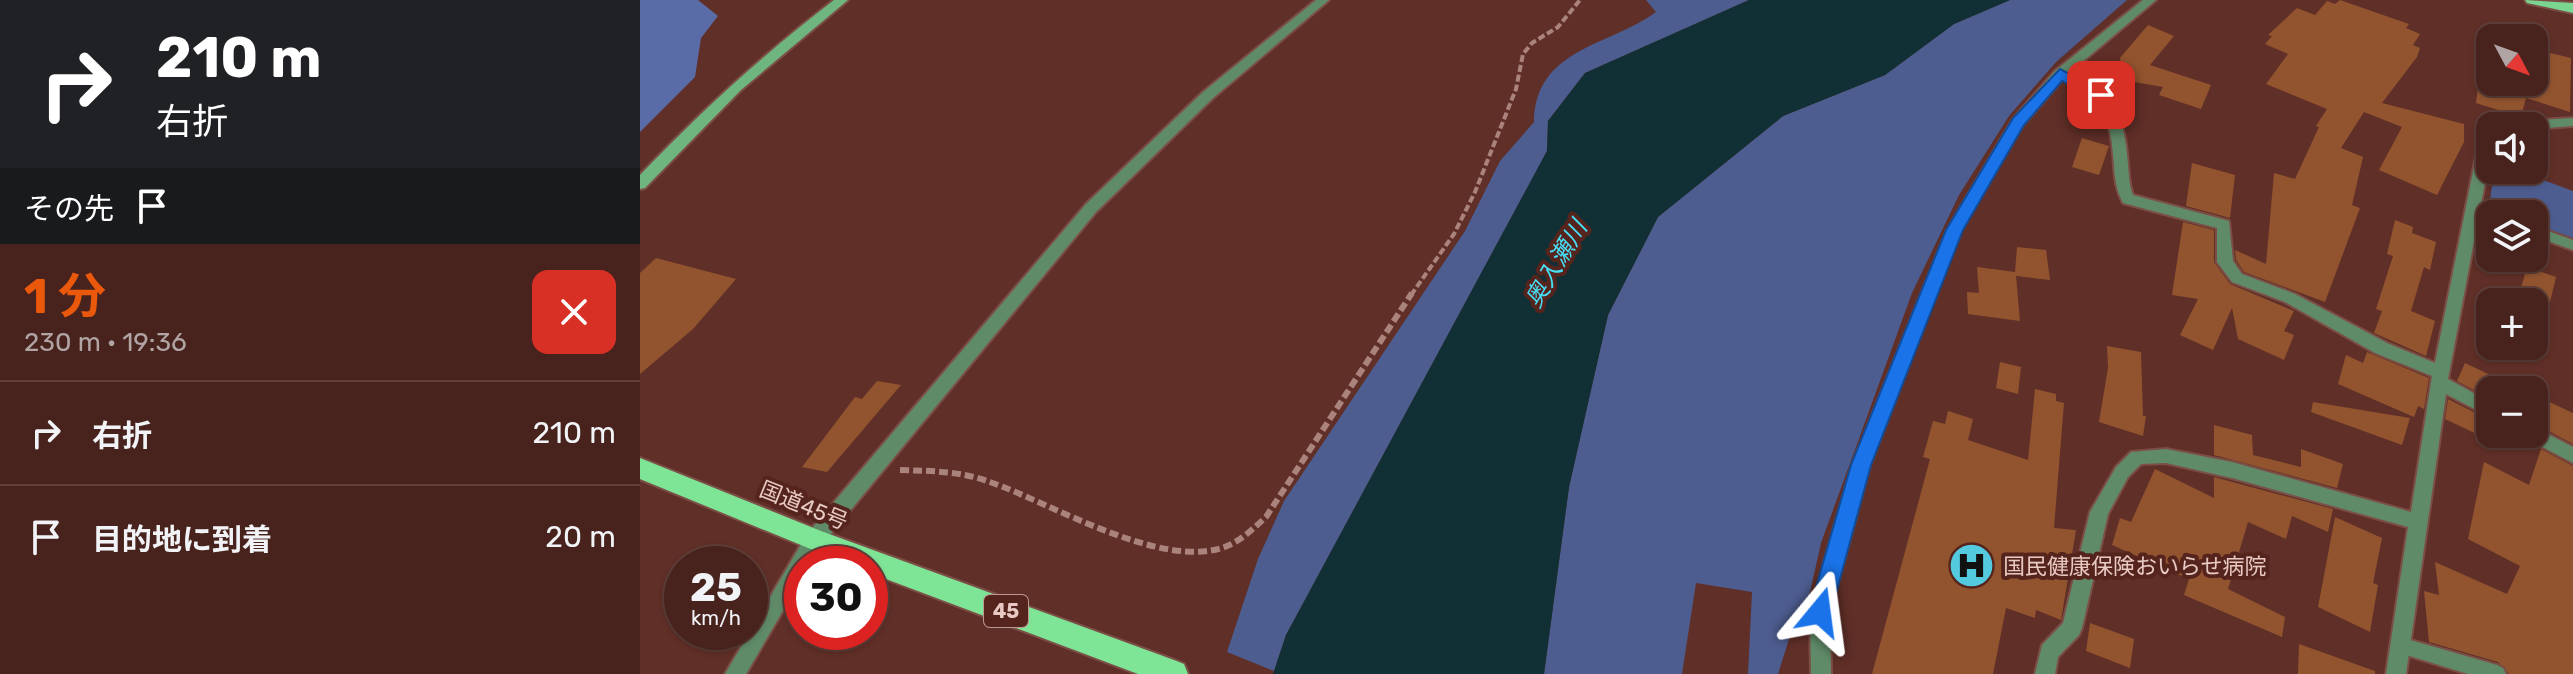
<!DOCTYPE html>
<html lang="ja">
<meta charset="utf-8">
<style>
:root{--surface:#48231d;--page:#522f2a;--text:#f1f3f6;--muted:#b1a4a4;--line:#60403b;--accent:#ea580c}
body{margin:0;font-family:Rubik,"Noto Sans JP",sans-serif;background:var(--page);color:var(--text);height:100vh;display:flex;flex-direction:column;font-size:30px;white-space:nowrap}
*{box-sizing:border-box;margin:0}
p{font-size:26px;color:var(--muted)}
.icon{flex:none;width:44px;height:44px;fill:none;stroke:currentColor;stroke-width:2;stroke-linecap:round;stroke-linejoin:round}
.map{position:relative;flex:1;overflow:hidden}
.side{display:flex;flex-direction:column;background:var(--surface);width:640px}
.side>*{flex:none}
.top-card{background:#202124;color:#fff;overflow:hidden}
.needle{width:52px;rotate:131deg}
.tools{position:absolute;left:1836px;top:24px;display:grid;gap:16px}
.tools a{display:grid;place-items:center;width:72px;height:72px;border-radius:16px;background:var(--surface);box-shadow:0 2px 6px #0004,0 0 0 2px var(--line);font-size:40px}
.speed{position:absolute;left:24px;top:546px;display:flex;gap:16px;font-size:40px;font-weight:700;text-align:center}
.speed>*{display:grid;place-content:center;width:104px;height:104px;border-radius:50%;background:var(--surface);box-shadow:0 2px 6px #0004,0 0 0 2px var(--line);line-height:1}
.speed small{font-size:20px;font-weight:400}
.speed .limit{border:12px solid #d22;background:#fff;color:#111}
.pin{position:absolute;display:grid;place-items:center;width:68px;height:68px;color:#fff;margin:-34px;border-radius:16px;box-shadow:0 4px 12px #0006}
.me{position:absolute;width:88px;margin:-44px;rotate:16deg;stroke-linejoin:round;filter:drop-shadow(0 0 6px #0008)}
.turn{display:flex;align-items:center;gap:28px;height:168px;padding:0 24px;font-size:36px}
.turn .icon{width:104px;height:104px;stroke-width:2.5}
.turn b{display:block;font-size:56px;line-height:68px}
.then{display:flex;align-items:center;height:76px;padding:0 24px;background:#0003;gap:16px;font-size:30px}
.round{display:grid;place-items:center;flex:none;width:84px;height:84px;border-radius:16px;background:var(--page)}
.head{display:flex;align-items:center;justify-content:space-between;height:136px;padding:0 24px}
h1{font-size:48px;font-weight:700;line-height:60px;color:var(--accent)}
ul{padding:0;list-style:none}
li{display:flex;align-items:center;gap:24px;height:104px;padding:0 24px;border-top:2px solid var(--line)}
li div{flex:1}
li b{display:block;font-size:30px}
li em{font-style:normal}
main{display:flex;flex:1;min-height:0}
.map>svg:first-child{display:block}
.green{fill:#4d5d90}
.forest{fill:#5a6ca8}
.water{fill:#103036}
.building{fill:#92542f}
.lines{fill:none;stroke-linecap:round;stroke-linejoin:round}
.service-casing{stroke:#7b4e46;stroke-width:4}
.minor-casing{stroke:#7b4e46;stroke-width:4}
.secondary-casing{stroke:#7b4e46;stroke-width:4}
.primary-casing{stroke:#7b4e46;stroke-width:4}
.trunk-casing{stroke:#7b4e46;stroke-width:4}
.path-far1{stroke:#ab837d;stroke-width:4;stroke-dasharray:7 3;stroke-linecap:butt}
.path{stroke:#ab837d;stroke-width:6;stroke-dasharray:9 4;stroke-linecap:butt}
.service{fill:#608b69;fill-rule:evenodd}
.minor{fill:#608b69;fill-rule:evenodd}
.secondary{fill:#6fb57f;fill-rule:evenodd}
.primary{fill:#79d58f;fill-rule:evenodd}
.trunk{fill:#7ee496;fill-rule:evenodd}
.route{fill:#1a73e8;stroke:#114b97;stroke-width:2}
.labels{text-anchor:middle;stroke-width:8;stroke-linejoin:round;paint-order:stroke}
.shield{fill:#54241d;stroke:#bc9891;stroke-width:2}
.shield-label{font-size:20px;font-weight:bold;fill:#e8c9c3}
.street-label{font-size:22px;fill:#e8c9c3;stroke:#54241d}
.poi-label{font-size:22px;fill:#e8c9c3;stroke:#54241d;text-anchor:start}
.water-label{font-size:24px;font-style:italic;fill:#47ddf5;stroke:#54241d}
</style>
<main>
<section class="side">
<div class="top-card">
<div class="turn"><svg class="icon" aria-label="right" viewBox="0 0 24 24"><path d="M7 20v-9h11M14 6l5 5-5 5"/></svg><div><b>210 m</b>右折</div></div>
<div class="then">その先<svg class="icon" aria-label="arrive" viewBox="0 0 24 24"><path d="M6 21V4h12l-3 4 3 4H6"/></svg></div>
</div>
<div class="head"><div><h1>1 分</h1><p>230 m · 19:36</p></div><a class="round" style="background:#d93025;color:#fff"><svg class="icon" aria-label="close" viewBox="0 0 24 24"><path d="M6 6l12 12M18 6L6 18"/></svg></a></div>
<ul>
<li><svg class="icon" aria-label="right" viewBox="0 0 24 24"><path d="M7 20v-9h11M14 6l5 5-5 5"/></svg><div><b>右折</b></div><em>210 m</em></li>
<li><svg class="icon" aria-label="arrive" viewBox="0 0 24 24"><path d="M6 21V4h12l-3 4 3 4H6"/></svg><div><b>目的地に到着</b></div><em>20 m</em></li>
</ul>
</section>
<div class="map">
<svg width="1933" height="674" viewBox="0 0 1933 674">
<rect width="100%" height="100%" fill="#602f27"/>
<g class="green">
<path d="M 1006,0 L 1109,0 L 945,73 L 908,121 L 907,151 L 646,635 L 634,671 L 587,652 L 618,559 L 644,501 L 825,231 L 860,161 L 894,122 C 895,48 970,46 1016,12 Z"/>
<path d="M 1370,0 L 1487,0 L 1416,62 L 1369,116 L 1319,195 L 1272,293 L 1181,543 L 1164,619 L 1150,636 L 1138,674 L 1108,674 L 1112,592 L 1056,583 L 1042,674 L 904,674 L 929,487 L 968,315 L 1018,217 L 1143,116 L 1245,75 L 1314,24 Z"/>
<path d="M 1854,170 L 1877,170 L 1933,191 L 1933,238 L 1894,224 L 1894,214 L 1866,214 L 1849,208 Z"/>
</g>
<path class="forest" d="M 0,0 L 58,0 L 78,16 L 61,38 L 55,77 L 0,132 Z"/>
<path class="water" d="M 1109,0 L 1370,0 L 1314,24 L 1245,75 L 1143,116 L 1018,217 L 968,315 L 929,487 L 904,674 L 633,674 L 646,635 L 907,151 L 908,121 L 945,73 Z"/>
<g class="building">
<path d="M 1700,0 L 1769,24 L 1766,28 L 1780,34 L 1773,45 L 1780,48 L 1777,57 L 1742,103 L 1824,124 L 1824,142 L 1797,195 L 1739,170 L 1762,127 L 1724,112 L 1701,148 L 1723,157 L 1712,205 L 1720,208 L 1685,302 L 1604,272 L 1596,260 L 1595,250 L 1626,264 L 1634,173 L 1655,179 L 1679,127 L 1676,126 L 1687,109 L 1626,84 L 1648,54 L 1625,44 L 1632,36 L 1628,35 L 1657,8 L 1675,15 L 1687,1 L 1695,4 Z"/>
<path d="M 1508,25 L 1534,36 L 1510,65 L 1571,85 L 1561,109 L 1519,95 L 1523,87 L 1483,80 L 1480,58 Z"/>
<path d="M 1894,49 L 1931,58 L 1930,112 L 1886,98 L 1881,117 L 1836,103 L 1839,79 L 1894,82 Z"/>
<path d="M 1442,138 L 1469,146 L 1459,175 L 1432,167 Z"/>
<path d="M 1552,163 L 1595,175 L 1590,218 L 1546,206 Z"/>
<path d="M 1755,220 L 1773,227 L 1772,233 L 1796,242 L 1790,270 L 1784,267 L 1771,311 L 1795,321 L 1786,356 L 1734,333 L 1742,311 L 1736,309 L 1753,256 L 1747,254 Z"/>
<path d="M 1543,222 L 1574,230 L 1574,262 L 1590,284 L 1654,311 L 1644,331 L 1654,335 L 1644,360 L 1598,339 L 1592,308 L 1573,350 L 1540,335 L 1558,299 L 1532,295 Z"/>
<path d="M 1377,247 L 1406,250 L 1410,280 L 1376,276 L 1380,321 L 1328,314 L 1327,292 L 1339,293 L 1337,267 L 1375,272 Z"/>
<path d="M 16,258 L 96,279 L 53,329 L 0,374 L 0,273 Z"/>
<path d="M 1887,267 L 1916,277 L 1910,302 L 1877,302 Z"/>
<path d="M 1467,346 L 1501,352 L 1503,416 L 1506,416 L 1503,436 L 1459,422 L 1468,368 Z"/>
<path d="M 1727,352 L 1789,378 L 1784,409 L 1778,406 L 1774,417 L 1698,384 L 1706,355 L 1723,363 Z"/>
<path d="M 1360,362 L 1381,367 L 1378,394 L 1356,388 Z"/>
<path d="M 1825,363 L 1850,375 L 1850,399 L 1817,381 Z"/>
<path d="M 237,381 L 261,385 L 187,472 L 162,467 L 215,397 L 222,399 Z"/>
<path d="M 1395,389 L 1416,394 L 1416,401 L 1424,403 L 1414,528 L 1436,530 L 1421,620 L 1396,610 L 1395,618 L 1366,608 L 1353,674 L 1232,674 L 1290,459 L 1283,457 L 1293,421 L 1305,424 L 1308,411 L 1333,419 L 1328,440 L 1388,460 Z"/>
<path d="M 1808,399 L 1849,420 L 1843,437 L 1805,419 Z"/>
<path d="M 1905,400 L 1933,413 L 1933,444 L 1897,425 Z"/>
<path d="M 1673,402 L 1770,418 L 1762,445 L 1671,412 Z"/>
<path d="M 1574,425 L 1612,435 L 1613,455 L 1661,467 L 1661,449 L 1703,464 L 1697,488 L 1574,455 Z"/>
<path d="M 1901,449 L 1933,466 L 1933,674 L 1869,674 L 1858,662 L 1789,642 L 1784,591 L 1799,595 L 1795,562 L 1867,594 L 1880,566 L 1828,539 L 1844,462 L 1889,485 Z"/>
<path d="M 1515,469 L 1574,498 L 1574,477 L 1693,509 L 1688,532 L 1652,516 L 1646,539 L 1608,522 L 1588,589 L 1645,617 L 1642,637 L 1544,595 L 1549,579 L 1472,545 L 1480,518 L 1491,522 Z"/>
<path d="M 1695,517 L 1742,538 L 1733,583 L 1738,585 L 1730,632 L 1678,607 Z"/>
<path d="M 1450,623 L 1494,639 L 1490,668 L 1446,651 Z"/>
<path d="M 1659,644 L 1735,671 L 1735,674 L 1658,674 Z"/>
</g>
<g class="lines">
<defs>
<g id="service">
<path d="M 1833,204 L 1855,212 L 1856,214 L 1850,214 L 1850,220 L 1829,212 L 1827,209 L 1829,206 Z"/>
<path d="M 1894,226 L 1933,240 L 1933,250 L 1894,236 Z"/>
<path d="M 1760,637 L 1857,665 L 1863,668 L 1866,674 L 1828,674 L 1760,653 L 1754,651 L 1751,645 L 1754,639 Z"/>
</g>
<g id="minor">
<path d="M 676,0 L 689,0 L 573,98 L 456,212 L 181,546 L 170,564 L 162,564 L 162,578 L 106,674 L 85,674 L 167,534 L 446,204 L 563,92 Z"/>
<path d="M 1503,0 L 1516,0 L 1429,73 C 1475,94 1484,114 1488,164 C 1489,175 1489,185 1493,195 L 1589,221 L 1593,261 L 1602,274 L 1655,294 L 1747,343 L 1795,363 L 1838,146 L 1845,136 L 1850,134 L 1850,156 L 1808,379 L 1850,402 L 1850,417 L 1806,394 L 1766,674 L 1746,674 L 1768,527 L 1592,478 L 1526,463 L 1501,464 L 1488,477 L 1468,514 L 1442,628 L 1439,635 L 1418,657 L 1415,674 L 1395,674 L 1402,645 L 1423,623 L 1450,512 L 1476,467 L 1491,452 L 1526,449 L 1592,462 L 1771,512 L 1792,376 L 1735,353 L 1645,302 L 1592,282 L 1577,262 L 1577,228 L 1483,203 C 1476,190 1475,179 1474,166 C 1471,119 1465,100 1422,80 L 1383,125 L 1321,230 L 1230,465 L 1190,612 L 1191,674 L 1171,674 L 1170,612 L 1212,465 L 1307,230 L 1373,119 L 1415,71 Z"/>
<path d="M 1933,118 L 1933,126 L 1894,129 L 1894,126 L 1863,126 L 1870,122 Z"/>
<path d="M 1894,427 L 1933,447 L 1933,463 L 1887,439 L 1884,434 L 1894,434 Z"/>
</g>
<path id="secondary" d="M 194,0 L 208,0 L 101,90 L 5,188 L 0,189 L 0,175 C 60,112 125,53 194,0 Z"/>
<path id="primary" d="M 1885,0 L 1933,3 L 1933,13 L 1887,3 Z"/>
<path id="trunk" d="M 0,458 L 181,531 L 534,660 L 544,664 L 548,674 L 498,674 L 230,573 L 230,564 L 207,564 L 0,479 Z"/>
</defs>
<use href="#service" class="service-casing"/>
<use href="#minor" class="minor-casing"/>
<use href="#secondary" class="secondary-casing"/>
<use href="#primary" class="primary-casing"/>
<use href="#trunk" class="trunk-casing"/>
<path class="path-far1" d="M 771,295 L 814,234 L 835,192 L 876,89 L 883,54 L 892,43 L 918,27 L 940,0"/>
<path class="path" d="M 260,470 C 292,471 320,471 350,482 C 411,503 524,572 587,546 C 602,540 614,528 626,517 L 772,293"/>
<use href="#service" class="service"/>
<use href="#minor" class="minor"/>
<use href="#secondary" class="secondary"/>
<use href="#primary" class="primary"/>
<use href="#trunk" class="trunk"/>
</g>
<path class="route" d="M 1420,69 L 1469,95 L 1456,99 L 1422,81 L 1384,125 L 1323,230 L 1231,465 L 1191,612 L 1188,619 L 1180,622 L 1172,619 L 1169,612 L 1211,465 L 1306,230 L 1373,118 Z"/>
<defs>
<symbol id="hospital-disc" viewBox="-11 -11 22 22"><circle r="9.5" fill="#54cade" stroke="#54241d"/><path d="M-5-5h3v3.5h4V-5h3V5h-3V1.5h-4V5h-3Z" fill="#111"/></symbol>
</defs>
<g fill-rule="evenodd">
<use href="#hospital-disc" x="1306" y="540" width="51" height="51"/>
</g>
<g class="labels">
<rect class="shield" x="344" y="595" width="44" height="32" rx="6"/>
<g class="shield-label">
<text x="366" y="618">45</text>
</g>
<g class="street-label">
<text transform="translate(164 505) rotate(22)" y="8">国道45号</text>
</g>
<g class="poi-label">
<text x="1363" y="574">国民健康保険おいらせ病院</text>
</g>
<g class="water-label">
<text transform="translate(916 264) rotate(-59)" y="8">奥入瀬川</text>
</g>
</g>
</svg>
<div class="tools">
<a><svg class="needle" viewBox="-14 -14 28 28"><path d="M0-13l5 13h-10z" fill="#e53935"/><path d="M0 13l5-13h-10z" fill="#b1a4a4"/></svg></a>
<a><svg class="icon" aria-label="sound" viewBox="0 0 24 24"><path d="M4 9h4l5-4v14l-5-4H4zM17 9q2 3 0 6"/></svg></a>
<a><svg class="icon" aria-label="layers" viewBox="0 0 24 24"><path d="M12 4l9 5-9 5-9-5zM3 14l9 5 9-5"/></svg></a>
<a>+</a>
<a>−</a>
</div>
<div class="speed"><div>25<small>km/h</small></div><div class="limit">30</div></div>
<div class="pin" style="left:1461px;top:95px;background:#d93025"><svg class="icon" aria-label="arrive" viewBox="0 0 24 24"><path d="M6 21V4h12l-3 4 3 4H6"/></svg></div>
<svg class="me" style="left:1180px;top:612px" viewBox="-20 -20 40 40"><path d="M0-17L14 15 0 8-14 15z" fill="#1a73e8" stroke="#fff" stroke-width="4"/></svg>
</div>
</main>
